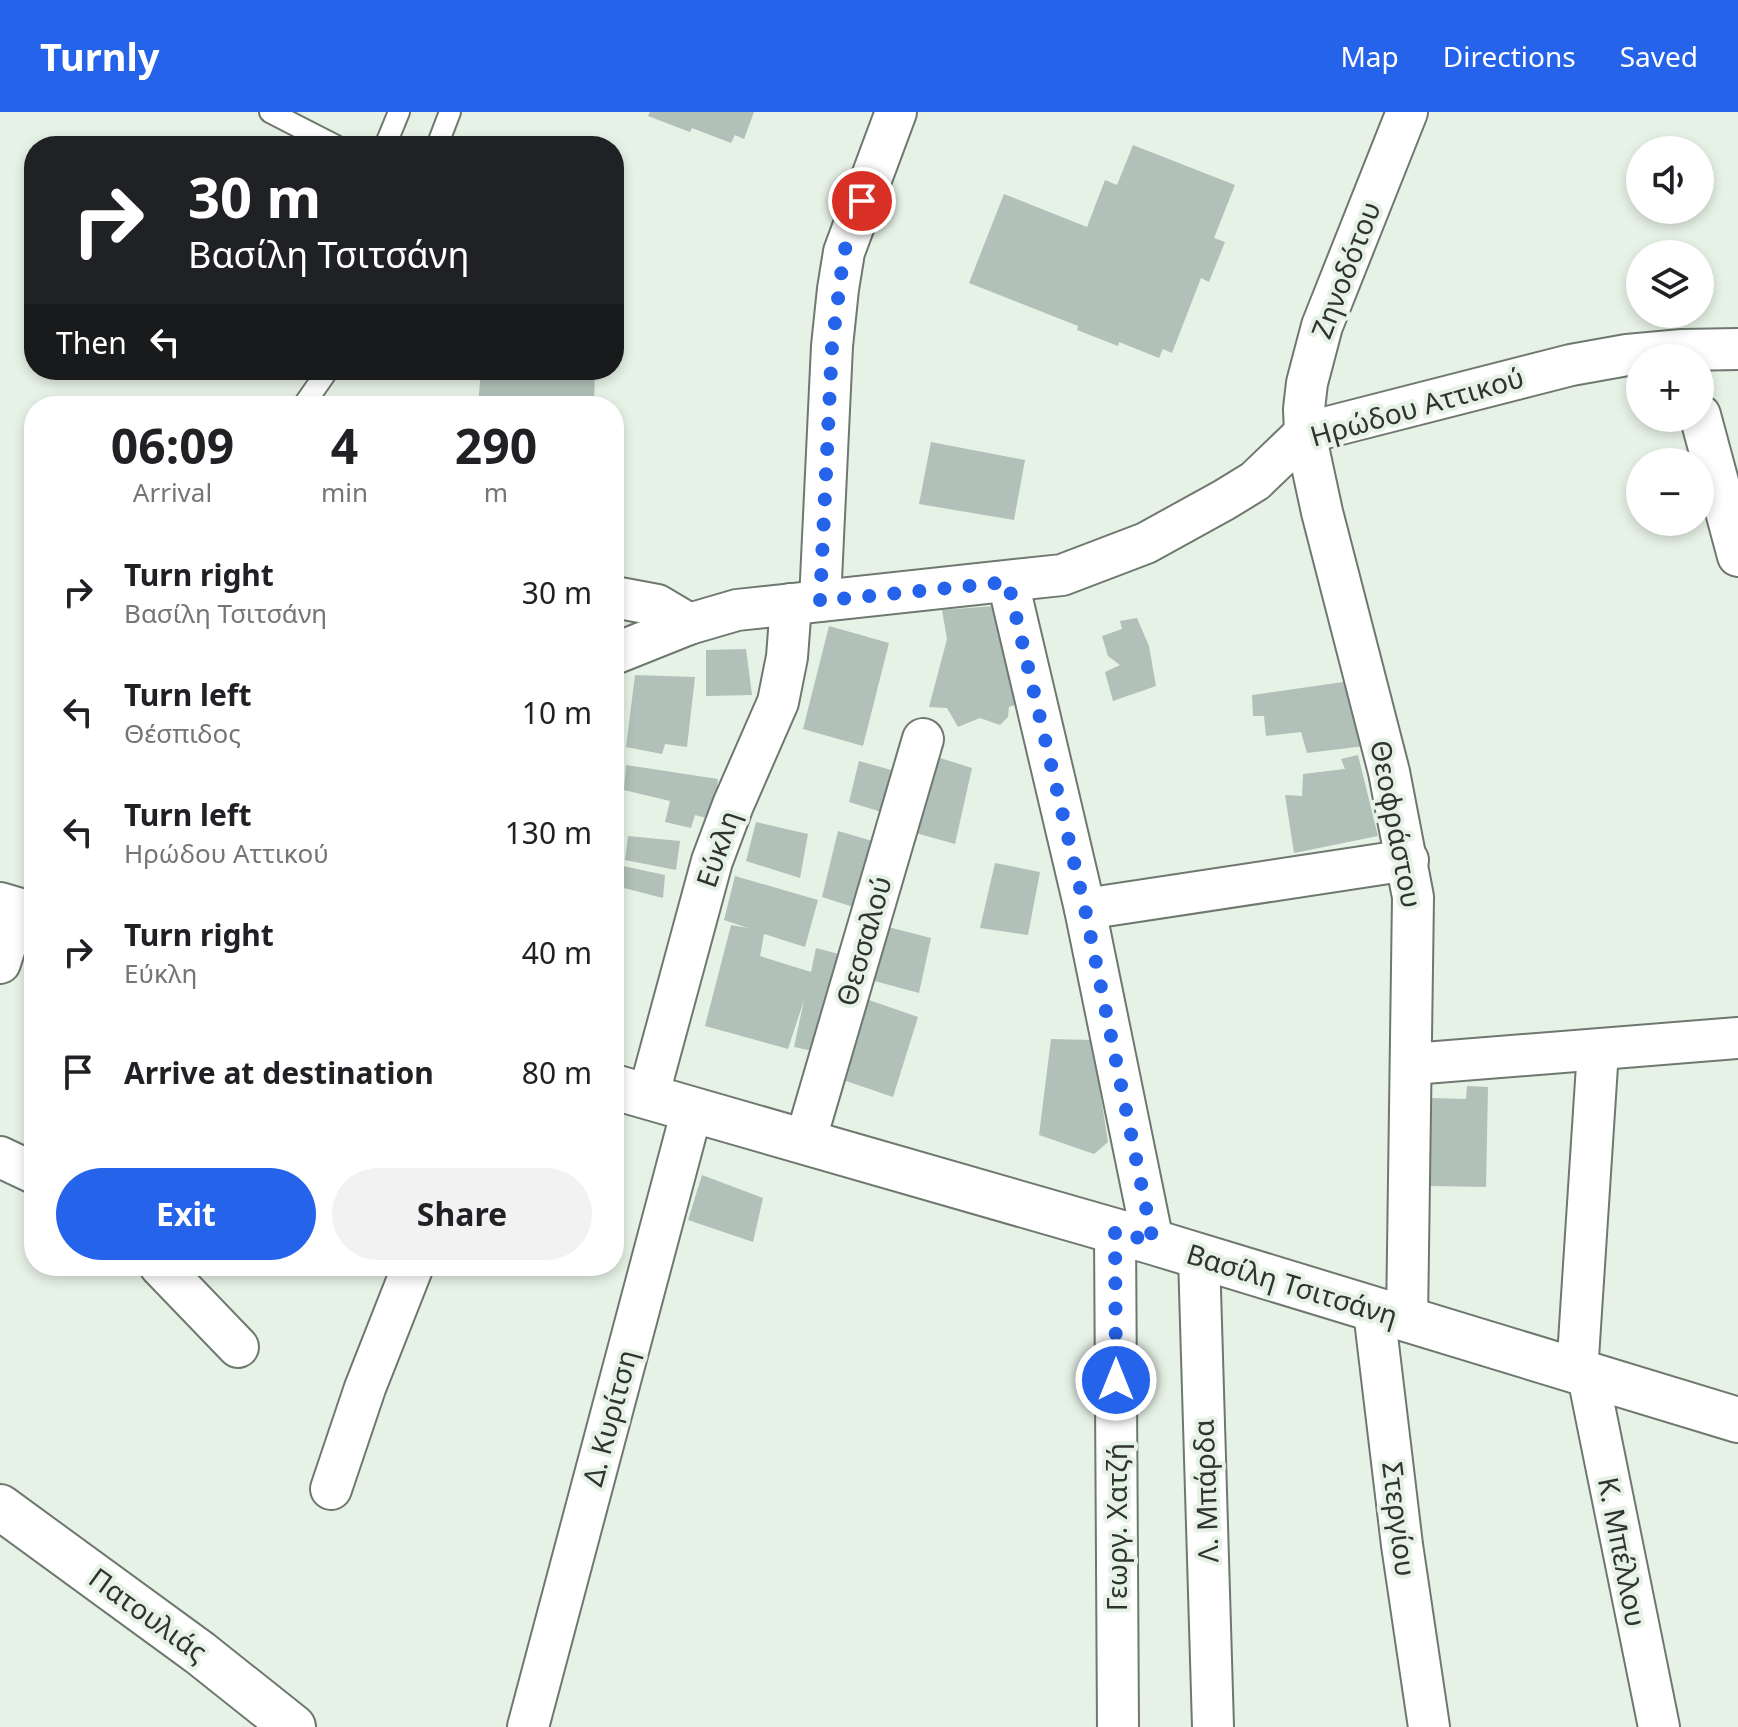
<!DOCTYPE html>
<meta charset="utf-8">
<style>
:root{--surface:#fff;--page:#f2f2f2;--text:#202124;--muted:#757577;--accent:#2563eb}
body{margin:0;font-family:"Noto Sans",sans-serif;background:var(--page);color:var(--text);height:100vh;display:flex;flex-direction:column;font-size:30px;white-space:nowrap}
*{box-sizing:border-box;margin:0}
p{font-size:26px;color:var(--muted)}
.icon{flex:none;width:44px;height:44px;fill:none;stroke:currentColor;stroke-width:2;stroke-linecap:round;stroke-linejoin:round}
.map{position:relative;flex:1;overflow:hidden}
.panel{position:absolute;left:24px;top:284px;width:600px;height:880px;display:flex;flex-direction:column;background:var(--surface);border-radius:32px;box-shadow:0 4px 12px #0003}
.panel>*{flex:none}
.top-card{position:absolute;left:24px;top:24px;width:600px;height:244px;border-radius:32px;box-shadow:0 4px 12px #0003;background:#202124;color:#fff;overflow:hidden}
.tools{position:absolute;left:1626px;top:24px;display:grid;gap:16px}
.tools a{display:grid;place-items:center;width:88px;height:88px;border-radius:50%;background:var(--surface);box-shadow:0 4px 12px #0003;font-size:40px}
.pin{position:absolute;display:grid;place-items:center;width:68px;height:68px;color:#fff;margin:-34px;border:4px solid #fff;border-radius:50%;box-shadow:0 2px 8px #0007}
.me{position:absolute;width:88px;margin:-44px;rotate:0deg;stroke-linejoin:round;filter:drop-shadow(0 0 6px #0008)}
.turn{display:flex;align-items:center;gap:28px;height:168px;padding:0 32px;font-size:36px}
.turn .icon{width:104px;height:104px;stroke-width:2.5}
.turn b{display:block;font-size:56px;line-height:68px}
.then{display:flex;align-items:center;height:76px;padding:0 32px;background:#0003;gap:16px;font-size:30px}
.eta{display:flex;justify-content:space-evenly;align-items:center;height:136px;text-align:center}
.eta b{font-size:48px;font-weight:700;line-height:56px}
.action{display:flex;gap:16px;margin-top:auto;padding:16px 32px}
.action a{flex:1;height:92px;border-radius:48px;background:var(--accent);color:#fff;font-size:32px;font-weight:700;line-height:92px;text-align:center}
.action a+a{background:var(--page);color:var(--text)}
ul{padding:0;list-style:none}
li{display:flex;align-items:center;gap:24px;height:120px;padding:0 32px}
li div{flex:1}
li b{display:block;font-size:30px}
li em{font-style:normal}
header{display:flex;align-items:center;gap:48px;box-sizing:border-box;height:112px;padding:0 40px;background:var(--accent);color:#fff}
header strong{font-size:38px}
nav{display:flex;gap:44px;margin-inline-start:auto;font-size:28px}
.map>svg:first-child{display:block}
.building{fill:#b1c0b8}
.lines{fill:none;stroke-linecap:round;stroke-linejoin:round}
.lane-casing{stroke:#6e786e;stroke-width:24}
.street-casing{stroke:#6e786e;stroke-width:44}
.secondary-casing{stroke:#6e786e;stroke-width:48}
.primary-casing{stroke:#6e786e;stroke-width:48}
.lane{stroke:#fff;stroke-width:20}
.street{stroke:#fff;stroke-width:40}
.secondary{stroke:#fff;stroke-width:44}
.primary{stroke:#fff;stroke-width:44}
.route{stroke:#2563eb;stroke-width:14;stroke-dasharray:0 25.2}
.labels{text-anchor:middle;stroke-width:8;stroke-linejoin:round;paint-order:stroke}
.street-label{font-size:28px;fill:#303430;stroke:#e7f2e6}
</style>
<header>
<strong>Turnly</strong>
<nav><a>Map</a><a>Directions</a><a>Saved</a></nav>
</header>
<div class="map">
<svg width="1738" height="1615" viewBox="0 0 1738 1615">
<rect width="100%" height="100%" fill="#e7f2e6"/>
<g class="building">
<path d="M 650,0 L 754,0 L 744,27 L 735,23 L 731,31 L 692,16 L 690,20 L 648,4 Z"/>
<path d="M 1133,33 L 1235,73 L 1214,126 L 1225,130 L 1209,170 L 1201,166 L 1172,241 L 1163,237 L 1159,246 L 1119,230 L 1118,234 L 1077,218 L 1078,214 L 969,171 L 1004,82 L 1087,115 L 1105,68 L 1117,73 Z"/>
<path d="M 481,258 L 595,258 L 594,294 L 478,294 Z"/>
<path d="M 931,330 L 1025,348 L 1014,408 L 919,392 Z"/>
<path d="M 994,494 L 1021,591 L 1009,595 L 1008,605 L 1000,613 L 980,606 L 958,615 L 947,596 L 929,595 L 947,527 L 942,498 Z"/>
<path d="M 1137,506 L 1149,534 L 1156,574 L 1113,589 L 1105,560 L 1120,553 L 1108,544 L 1102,524 L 1122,517 L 1120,509 Z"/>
<path d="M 829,514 L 889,531 L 863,634 L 803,617 Z"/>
<path d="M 746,537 L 752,583 L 706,584 L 706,538 Z"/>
<path d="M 635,563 L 695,565 L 687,635 L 665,632 L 662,642 L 626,635 Z"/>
<path d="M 1350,569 L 1365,634 L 1307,641 L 1301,620 L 1266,624 L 1264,604 L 1253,604 L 1252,583 Z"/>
<path d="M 927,642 L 972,656 L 955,732 L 905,718 Z"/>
<path d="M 1358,643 L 1378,724 L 1294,741 L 1285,683 L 1302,684 L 1303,662 L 1345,657 L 1341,647 Z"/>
<path d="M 859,649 L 902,661 L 888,702 L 849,690 Z"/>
<path d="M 626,653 L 718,667 L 714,708 L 695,703 L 691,716 L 665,710 L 670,689 L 624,678 Z"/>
<path d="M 756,710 L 808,722 L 800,766 L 746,749 Z"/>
<path d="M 838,719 L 883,732 L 866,799 L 822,785 Z"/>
<path d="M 628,724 L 680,729 L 676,758 L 625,748 Z"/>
<path d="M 995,751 L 1040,760 L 1028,823 L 980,816 Z"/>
<path d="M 623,754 L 665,763 L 663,786 L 620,775 Z"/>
<path d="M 735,764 L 818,788 L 805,835 L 764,822 L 760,844 L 811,860 L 816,836 L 850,845 L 826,942 L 794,935 L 804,888 L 788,937 L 705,914 L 731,813 L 748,816 L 724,808 Z"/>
<path d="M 888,815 L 931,826 L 919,881 L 871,868 Z"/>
<path d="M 866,887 L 918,905 L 893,985 L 846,969 Z"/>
<path d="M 1051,927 L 1092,928 L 1108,1030 L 1094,1042 L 1039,1023 Z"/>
<path d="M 1467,974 L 1488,975 L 1486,1075 L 1430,1074 L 1431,986 L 1466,987 Z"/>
<path d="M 702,1063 L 763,1086 L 753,1130 L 688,1108 Z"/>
</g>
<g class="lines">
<defs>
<g id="lane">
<path d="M 270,0 L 336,34"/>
<path d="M 385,34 L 399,0"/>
<path d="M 437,34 L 450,0"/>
<path d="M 303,294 L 328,258"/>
</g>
<g id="street">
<path d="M 1700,303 L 1738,444"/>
<path d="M 1008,470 L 1085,797 L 1153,1130"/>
<path d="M 614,485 L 657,493 L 689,512"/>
<path d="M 820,489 L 832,234 L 838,177 L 844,140 L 896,0"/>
<path d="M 614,542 L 689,512 L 737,498 L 1062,463 L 1146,431 L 1224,388 L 1255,369 L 1305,321 L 1571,253 L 1627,243 L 1682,238 L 1738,237"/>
<path d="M 1085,797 L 1408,748"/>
<path d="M 0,851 L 17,798"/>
<path d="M 1412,952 L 1738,926"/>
<path d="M 648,985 L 712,749 L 733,693 L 778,590 L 787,545 L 791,492"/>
<path d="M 805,1030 L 923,627"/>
<path d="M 0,1045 L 34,1061"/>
<path d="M 1115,1119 L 1118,1615"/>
<path d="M 1199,1144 L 1213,1615"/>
<path d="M 160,1154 L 238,1235"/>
<path d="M 1374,1199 L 1402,1433 L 1429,1615"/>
<path d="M 1407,1209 L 1413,785 L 1389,660 L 1322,400 L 1305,321 L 1304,297 L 1307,271 L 1322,214 L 1407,0"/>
<path d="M 1577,1261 L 1598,938"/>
<path d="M 1588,1264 L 1659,1615"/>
<path d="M 331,1377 L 365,1276 L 413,1154"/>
<path d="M 528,1615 L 692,998"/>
</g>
<path id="secondary" d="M 0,1395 L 200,1541 L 293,1615"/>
<g id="primary">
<path d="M 0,793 L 34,803"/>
<path d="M 614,975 L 1153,1130 L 1738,1308"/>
</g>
</defs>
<use href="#lane" class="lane-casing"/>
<use href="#street" class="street-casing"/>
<use href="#secondary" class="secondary-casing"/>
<use href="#primary" class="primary-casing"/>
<use href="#lane" class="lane"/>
<use href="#street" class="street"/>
<use href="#secondary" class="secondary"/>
<use href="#primary" class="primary"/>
</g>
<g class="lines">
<path class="route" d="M 862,89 L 844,140 L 832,234 L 820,489 L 1008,470 L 1085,797 L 1153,1130 L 1115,1119 L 1116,1268"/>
</g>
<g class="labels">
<g class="street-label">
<text transform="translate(1346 158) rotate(-69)" y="10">Ζηνοδότου</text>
<text transform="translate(1417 295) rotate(-16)" y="10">Ηρώδου Αττικού</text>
<text transform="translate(1396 712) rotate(79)" y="10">Θεοφράστου</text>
<text transform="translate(718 737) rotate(-71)" y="10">Εύκλη</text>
<text transform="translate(864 829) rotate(-74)" y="10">Θεσσαλού</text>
<text transform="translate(1292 1173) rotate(17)" y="10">Βασίλη Τσιτσάνη</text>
<text transform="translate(610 1306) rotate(-75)" y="10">Δ. Κυρίτση</text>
<text transform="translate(1206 1379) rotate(-92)" y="10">Λ. Μπάρδα</text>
<text transform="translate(1399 1407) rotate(83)" y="10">Στεργίου</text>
<text transform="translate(1117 1415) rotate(-90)" y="10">Γεωργ. Χατζή</text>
<text transform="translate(1622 1440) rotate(79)" y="10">Κ. Μπέλλου</text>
<text transform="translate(148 1503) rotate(36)" y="10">Πατουλιάς</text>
</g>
</g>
</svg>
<div class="tools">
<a><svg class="icon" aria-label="sound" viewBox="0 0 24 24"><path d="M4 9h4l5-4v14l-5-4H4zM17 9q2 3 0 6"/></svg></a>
<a><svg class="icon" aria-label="layers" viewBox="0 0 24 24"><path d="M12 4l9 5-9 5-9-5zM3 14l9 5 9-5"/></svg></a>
<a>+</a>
<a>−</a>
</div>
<div class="pin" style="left:862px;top:89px;background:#d93025"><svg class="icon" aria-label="arrive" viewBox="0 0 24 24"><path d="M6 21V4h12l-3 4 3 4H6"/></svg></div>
<svg class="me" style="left:1116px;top:1268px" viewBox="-20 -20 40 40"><circle r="17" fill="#2563eb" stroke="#fff" stroke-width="3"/><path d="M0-11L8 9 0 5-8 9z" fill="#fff"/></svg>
<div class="top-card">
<div class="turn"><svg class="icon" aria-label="right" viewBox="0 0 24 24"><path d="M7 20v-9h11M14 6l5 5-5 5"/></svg><div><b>30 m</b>Βασίλη Τσιτσάνη</div></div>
<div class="then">Then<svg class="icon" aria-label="left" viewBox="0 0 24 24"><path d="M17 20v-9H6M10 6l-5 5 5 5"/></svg></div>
</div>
<section class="panel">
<div class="eta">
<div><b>06:09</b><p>Arrival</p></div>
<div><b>4</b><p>min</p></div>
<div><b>290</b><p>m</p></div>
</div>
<ul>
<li><svg class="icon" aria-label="right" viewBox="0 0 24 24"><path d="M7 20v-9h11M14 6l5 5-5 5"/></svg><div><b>Turn right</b><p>Βασίλη Τσιτσάνη</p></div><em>30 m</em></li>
<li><svg class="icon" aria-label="left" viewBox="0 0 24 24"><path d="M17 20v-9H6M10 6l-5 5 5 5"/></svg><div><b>Turn left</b><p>Θέσπιδος</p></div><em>10 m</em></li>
<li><svg class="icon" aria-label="left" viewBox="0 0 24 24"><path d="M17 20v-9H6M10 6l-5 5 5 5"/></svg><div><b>Turn left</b><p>Ηρώδου Αττικού</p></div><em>130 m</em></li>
<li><svg class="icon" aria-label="right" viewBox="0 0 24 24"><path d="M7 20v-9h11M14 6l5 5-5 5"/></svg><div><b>Turn right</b><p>Εύκλη</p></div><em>40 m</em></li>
<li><svg class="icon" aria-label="arrive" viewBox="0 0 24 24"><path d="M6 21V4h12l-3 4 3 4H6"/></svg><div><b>Arrive at destination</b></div><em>80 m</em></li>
</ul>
<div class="action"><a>Exit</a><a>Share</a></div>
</section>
</div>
